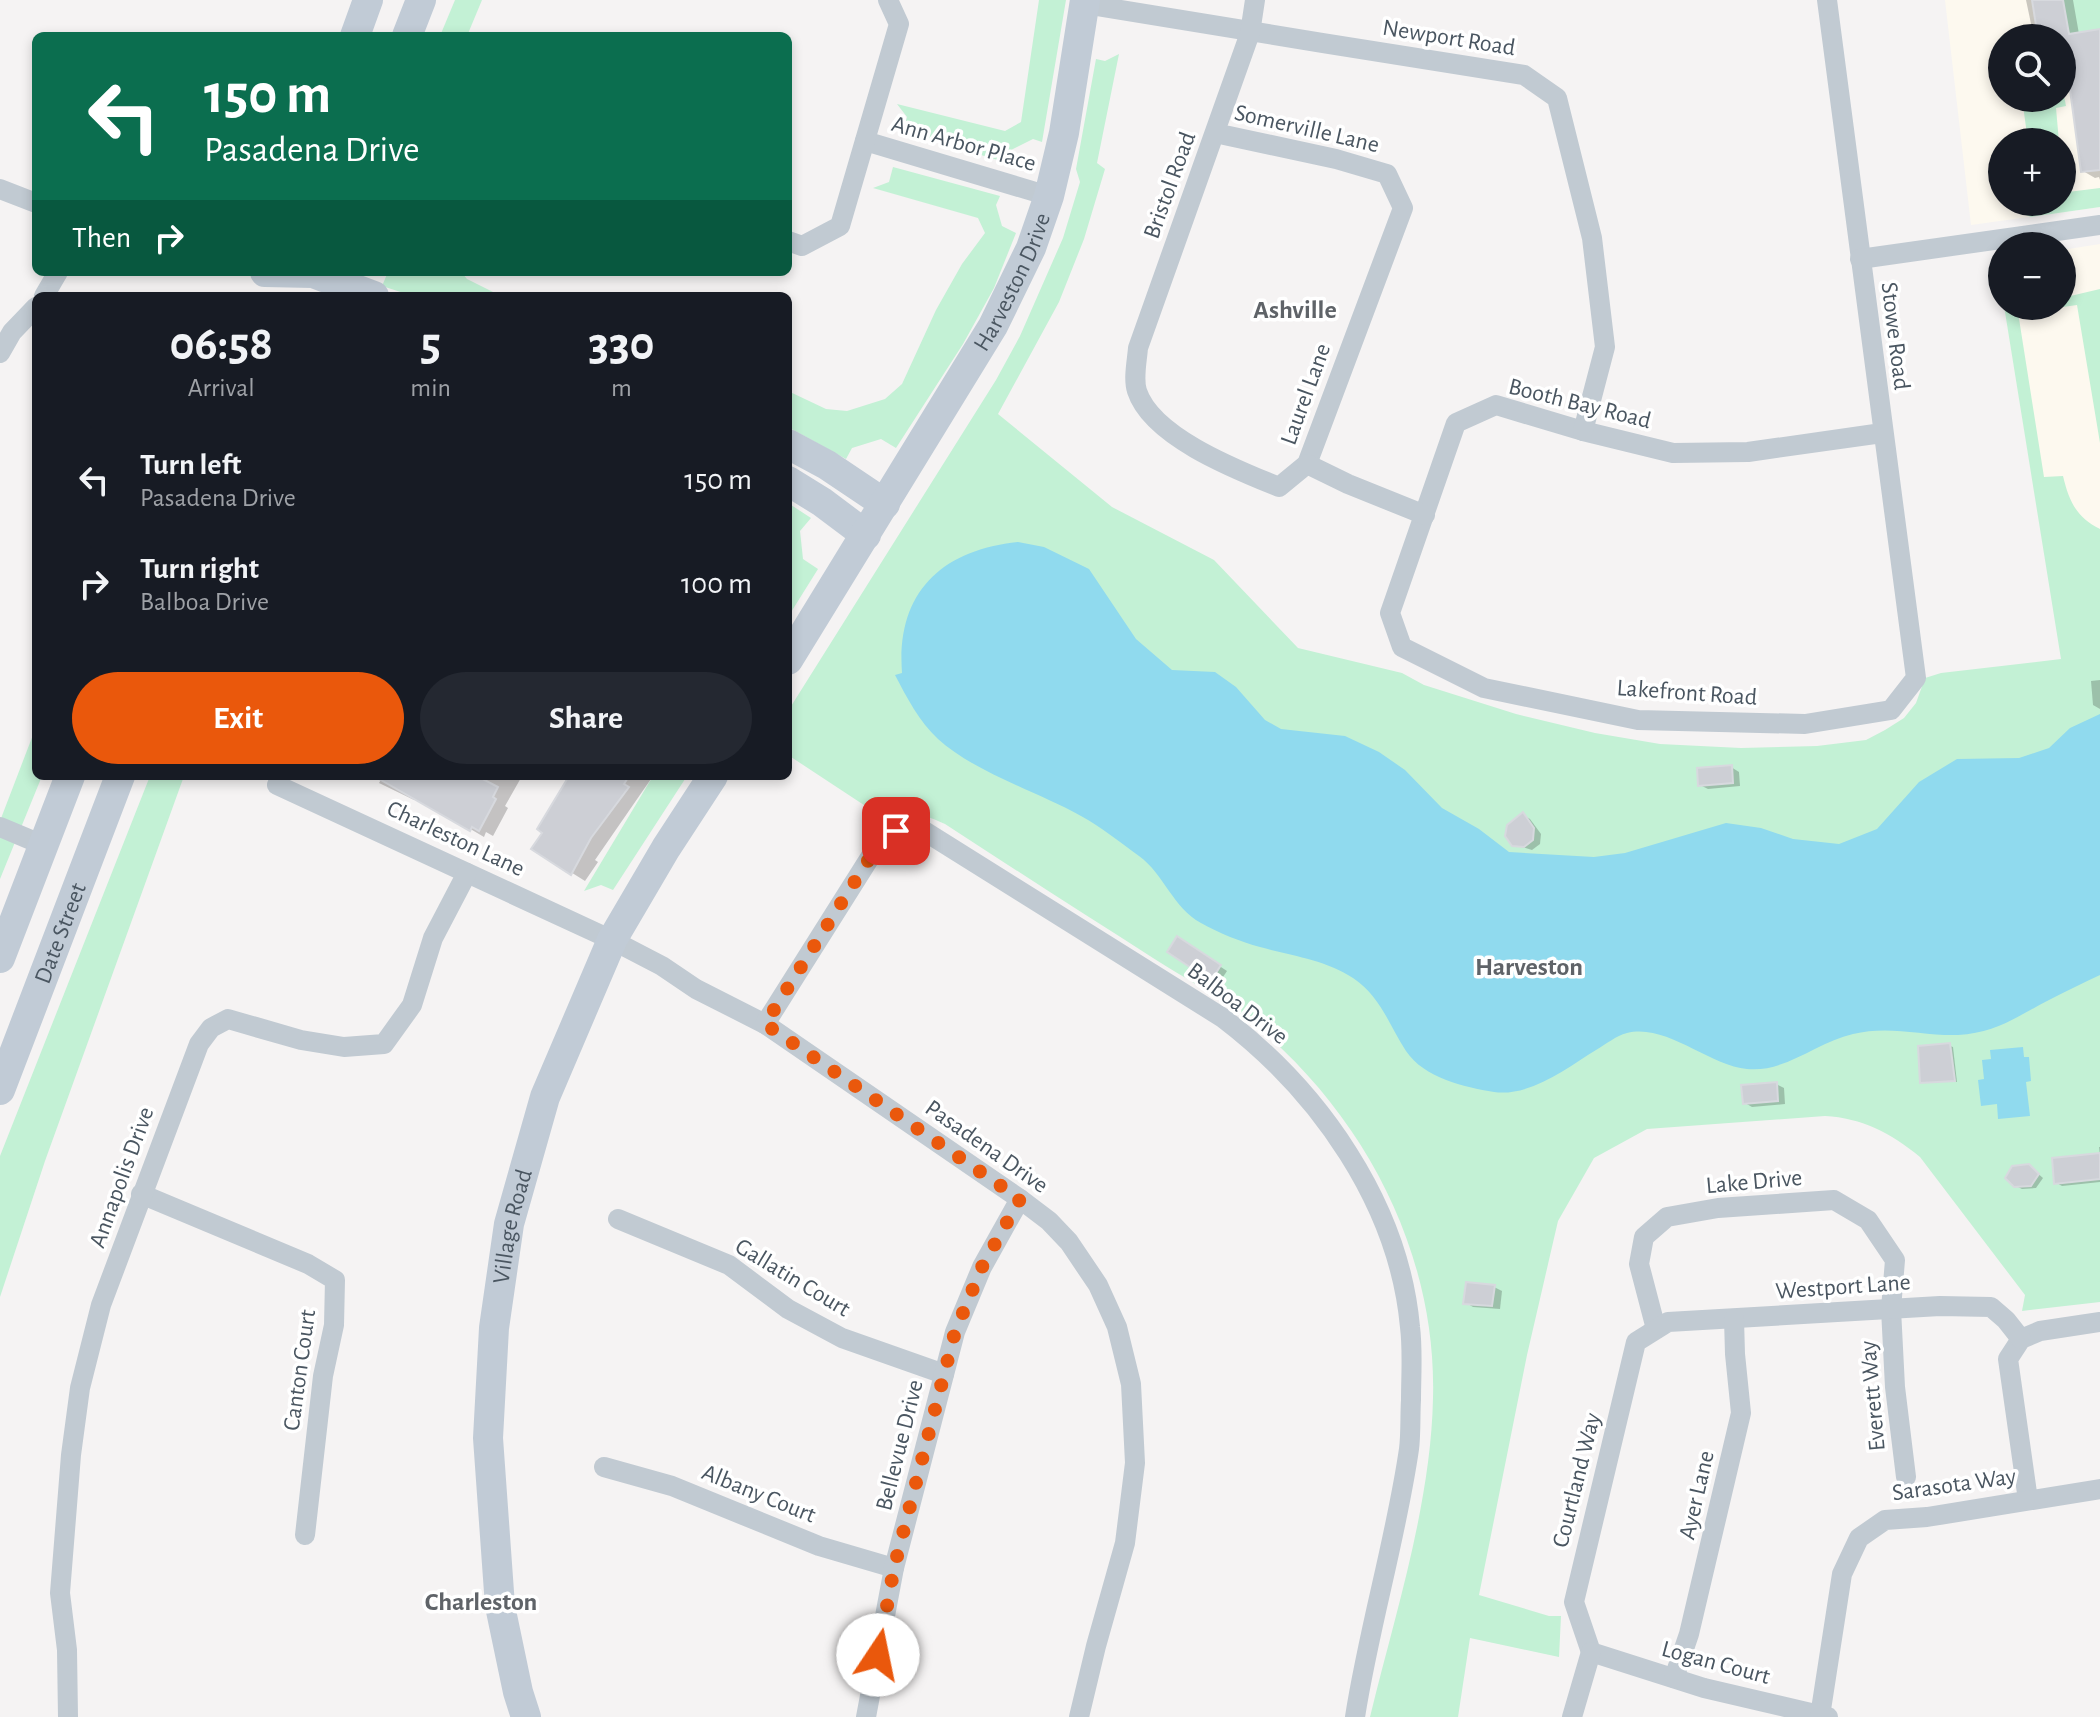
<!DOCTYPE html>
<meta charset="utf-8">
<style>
:root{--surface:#171b24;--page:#242831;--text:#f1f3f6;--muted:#9ea1a6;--accent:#ea580c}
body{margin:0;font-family:"Alegreya Sans",sans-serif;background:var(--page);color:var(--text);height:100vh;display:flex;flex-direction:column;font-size:30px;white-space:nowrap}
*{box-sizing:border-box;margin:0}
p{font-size:26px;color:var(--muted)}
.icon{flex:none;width:44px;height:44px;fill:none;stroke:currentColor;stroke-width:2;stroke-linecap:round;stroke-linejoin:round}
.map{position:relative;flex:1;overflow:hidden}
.drawer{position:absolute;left:32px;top:292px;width:760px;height:488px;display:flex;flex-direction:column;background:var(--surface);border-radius:12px;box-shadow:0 4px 12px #0003}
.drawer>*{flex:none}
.top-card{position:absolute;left:32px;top:32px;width:760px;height:244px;border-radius:12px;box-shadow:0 4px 12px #0003;background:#0b6e4f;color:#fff;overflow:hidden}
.controls{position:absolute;left:1988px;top:24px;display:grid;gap:16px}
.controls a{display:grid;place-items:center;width:88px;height:88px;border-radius:50%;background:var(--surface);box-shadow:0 4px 12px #0003;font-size:40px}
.pin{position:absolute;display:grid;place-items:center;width:68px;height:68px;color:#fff;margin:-34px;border-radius:16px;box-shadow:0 4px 12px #0006}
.me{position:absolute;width:88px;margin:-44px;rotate:11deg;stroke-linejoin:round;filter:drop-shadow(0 0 6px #0008)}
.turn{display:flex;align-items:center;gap:28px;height:168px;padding:0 40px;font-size:36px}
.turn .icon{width:104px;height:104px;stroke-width:2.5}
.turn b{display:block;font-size:56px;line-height:68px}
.then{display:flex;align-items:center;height:76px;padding:0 40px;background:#0003;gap:16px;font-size:30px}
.eta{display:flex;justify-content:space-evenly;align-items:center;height:136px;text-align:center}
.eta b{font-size:48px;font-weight:600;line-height:56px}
.primary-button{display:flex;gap:16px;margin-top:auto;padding:16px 40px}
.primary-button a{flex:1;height:92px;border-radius:48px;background:var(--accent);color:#fff;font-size:32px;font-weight:600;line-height:92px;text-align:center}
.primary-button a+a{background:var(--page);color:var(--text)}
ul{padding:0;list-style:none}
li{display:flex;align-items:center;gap:24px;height:104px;padding:0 40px}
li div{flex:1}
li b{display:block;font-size:30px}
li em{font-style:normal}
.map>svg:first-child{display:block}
.commercial{fill:#fdf9ef;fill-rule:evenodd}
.green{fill:#c3f1d5}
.water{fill:#90daee}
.shadow{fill:#0003}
.building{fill:#cdcfd5;stroke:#d7d9de;stroke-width:2}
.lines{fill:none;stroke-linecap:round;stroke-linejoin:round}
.street{stroke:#c1cad2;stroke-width:20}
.secondary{stroke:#c1cbd6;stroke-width:30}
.route{stroke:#ea580c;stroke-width:14;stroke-dasharray:0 25.2}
.labels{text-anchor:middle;stroke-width:7;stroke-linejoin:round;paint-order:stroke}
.street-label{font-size:24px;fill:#4a5661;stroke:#fff}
.neighbourhood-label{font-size:26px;font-weight:bold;fill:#5f6368;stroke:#fff}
</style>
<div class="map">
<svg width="2100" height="1717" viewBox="0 0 2100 1717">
<rect width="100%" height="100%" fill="#f5f3f3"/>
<g class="commercial">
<path d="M 1945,0 L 2100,0 L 2100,207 L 1971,225 ZM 2002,38 L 2062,38 L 2062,98 L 2002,98 ZM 2002,142 L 2062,142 L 2062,202 L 2002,202 Z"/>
<path d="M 2100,244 L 2100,648 L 2061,653 L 2004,306 L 2062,306 L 2062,250 Z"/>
</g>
<g class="green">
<path d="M 455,0 L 482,0 L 467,36 L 440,36 Z"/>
<path d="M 1039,0 L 1066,0 L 1042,142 L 1033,139 L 1011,150 L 1008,163 L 903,132 L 907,117 L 897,104 L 1005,131 L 1021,122 Z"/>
<path d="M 2063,0 L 2100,0 L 2100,29 L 2069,34 Z"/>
<path d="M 1119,54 L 1097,163 L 1105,169 L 1084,239 L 1059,302 L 998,414 L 1112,507 L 1214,560 L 1298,648 L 1402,673 L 1424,685 L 1516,714 L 1595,733 L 1660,744 L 1741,748 L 1817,746 L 1866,740 L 1885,730 L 1904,718 L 1916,703 L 1925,678 L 1941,673 L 2061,659 L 2004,306 L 2017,306 L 2044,477 L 2063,476 C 2069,501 2076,517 2100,529 L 2100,1302 L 2022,1311 L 2025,1295 L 1920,1157 C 1891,1133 1862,1118 1825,1116 L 1647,1129 L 1594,1158 L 1558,1221 L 1527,1355 L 1479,1595 L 1549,1616 L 1561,1616 L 1559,1657 L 1470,1638 L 1458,1717 L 1370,1717 C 1395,1614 1431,1504 1433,1398 C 1437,1253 1364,1115 1254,1024 C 1224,999 1186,979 1153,958 C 1084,914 1014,869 945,824 C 919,812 902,809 876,822 L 870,809 L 788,755 L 788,711 L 996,380 L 1020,336 L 1063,238 L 1080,182 L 1076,169 L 1096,59 L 1105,61 Z"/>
<path d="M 2070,85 L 2070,88 L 2063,90 L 2066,106 L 2056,108 L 2059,142 L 2028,142 L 2022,98 L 2062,98 L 2062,86 Z"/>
<path d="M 893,167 L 1000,196 L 996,205 L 1002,226 L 1016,233 L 994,288 L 963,344 L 896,448 L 881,439 L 852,448 L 846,459 L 788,427 L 788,391 L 826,409 L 847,411 L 885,399 L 902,384 L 936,310 L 962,264 L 985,233 L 978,218 L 873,188 L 889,182 Z"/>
<path d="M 2062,169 L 2068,192 L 2100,188 L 2100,207 L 2031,217 L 2015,211 L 2013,205 L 2029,202 L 2062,202 Z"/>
<path d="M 388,272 L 461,272 L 467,279 L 501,296 L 413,296 L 382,286 Z"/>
<path d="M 2100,289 L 2100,443 L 2077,305 L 2063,307 L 2061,306 L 2062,298 Z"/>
<path d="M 788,503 L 811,518 L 800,531 L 803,559 L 818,569 L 788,617 Z"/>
<path d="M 36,727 L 36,776 L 42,776 L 0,879 L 0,821 Z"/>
<path d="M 150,776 L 184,776 L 45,1161 L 0,1297 L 0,1156 Z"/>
<path d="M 653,776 L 687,776 L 613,890 L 601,885 L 584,891 Z"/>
</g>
<g class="water">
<path d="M 1018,542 L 1044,547 L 1089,569 L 1136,639 L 1172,670 L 1215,672 L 1236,687 L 1265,720 L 1281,729 L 1345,736 L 1379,752 L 1405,770 L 1442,808 L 1479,829 L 1509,852 L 1594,857 L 1625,853 L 1726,823 L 1761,828 L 1793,839 L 1839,844 L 1877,829 L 1919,782 L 1957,759 L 2019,758 L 2049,748 L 2070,728 L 2100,714 L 2100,975 C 2083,983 2066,991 2049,1000 C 2018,1016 1996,1033 1958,1035 C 1922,1036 1889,1025 1853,1034 C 1817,1042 1785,1073 1747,1069 C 1708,1065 1666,1023 1627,1033 C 1616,1036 1606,1044 1596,1050 C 1567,1068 1530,1097 1494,1092 C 1464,1087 1424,1078 1406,1051 C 1389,1025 1381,997 1353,978 C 1324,959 1292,956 1260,947 C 1241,942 1219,933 1201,923 C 1173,908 1164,874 1139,856 C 1121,843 1101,827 1081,816 C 1038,792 974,772 938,739 C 919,721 907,698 895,675 L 902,673 C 896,593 941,550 1018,542 Z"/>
<path d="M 2023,1047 L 2024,1057 L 2029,1057 L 2031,1081 L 2026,1082 L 2030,1116 L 1998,1119 L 1997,1104 L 1981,1106 L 1978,1080 L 1984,1079 L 1982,1060 L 1991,1059 L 1990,1050 Z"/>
</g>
<g class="shadow">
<path d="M 2026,0 L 2073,0 L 2079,34 L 2100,31 L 2100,180 L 2099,177 L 2095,178 L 2083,171 L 2071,82 L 2062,81 L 2062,38 L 2034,38 Z"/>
<path d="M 2100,680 L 2100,709 L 2093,705 L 2091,681 Z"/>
<path d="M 1731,767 L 1739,772 L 1740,786 L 1708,789 L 1700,785 Z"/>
<path d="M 383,776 L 522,776 L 505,806 L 508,808 L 493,836 L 486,832 L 484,837 L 416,797 L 414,800 L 379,783 Z"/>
<path d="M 571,776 L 653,776 L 595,860 L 598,862 L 585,881 L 534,849 L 545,832 Z"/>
<path d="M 1523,815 L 1530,819 L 1541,834 L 1540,844 L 1532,850 L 1513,844 Z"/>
<path d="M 1178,939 L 1227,971 L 1219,983 L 1169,951 Z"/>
<path d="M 1950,1046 L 1953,1047 L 1957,1082 L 1922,1082 Z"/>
<path d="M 1776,1084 L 1784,1088 L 1785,1104 L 1752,1107 L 1745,1103 Z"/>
<path d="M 2099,1147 L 2100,1147 L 2100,1182 L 2062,1186 L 2055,1182 L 2100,1156 Z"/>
<path d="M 2029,1166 L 2043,1178 L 2036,1188 L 2022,1189 L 2016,1186 Z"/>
<path d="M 1494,1287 L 1502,1291 L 1500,1309 L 1473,1307 L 1465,1302 Z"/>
</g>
<g class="building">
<path d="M 2032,0 L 2063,0 L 2069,34 L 2100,29 L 2100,170 L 2081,172 L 2068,75 L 2062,76 L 2062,38 L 2038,38 Z"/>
<path d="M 1732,765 L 1733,783 L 1698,786 L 1697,768 Z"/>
<path d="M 374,776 L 477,776 L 498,787 L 493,797 L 496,799 L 479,831 L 472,827 L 470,831 Z"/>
<path d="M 569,776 L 629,776 L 624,784 L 629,787 L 591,838 L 571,875 L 531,849 L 542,833 L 537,829 Z"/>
<path d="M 1523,812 L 1534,828 L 1533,840 L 1524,847 L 1512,846 L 1505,836 L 1507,825 Z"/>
<path d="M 1177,936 L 1221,965 L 1211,981 L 1167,952 Z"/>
<path d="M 1950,1043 L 1955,1081 L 1920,1083 L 1918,1046 Z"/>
<path d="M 1777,1082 L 1778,1101 L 1743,1104 L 1741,1085 Z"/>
<path d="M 2100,1153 L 2100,1179 L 2054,1184 L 2052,1158 Z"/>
<path d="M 2029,1164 L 2039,1174 L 2031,1186 L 2014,1187 L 2005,1178 L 2012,1166 Z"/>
<path d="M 1466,1282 L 1495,1285 L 1492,1306 L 1463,1304 Z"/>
</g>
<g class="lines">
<g class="street">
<path d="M 1827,0 L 1916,678 L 1891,710 L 1805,724 L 1638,720 L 1484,688 L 1402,647 L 1390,613 L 1456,423 L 1496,405 L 1583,431 L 1673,453 L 1748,452 L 1882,433"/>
<path d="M 1084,4 C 1231,28 1377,52 1524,75 L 1557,98 L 1592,238 L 1605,347 L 1583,431"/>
<path d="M 1215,133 L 1336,159 L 1387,174 L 1403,208 L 1307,464 L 1279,487 C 1237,470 1152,437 1137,391 C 1133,379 1137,361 1138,348 L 1250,33 L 1255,0"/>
<path d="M 865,141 L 1049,196"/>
<path d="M 0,189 L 36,203"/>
<path d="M 788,241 L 802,246 L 840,226 L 899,24 L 888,0"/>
<path d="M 1860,259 L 2100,225"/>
<path d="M 44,296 L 58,272"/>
<path d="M 0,353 L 12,332 L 36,307"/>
<path d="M 1307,464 L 1348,484 L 1425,515"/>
<path d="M 277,785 L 612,940 L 662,966 L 696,989 L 765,1024 L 1020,1199 L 1049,1221 L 1069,1242 L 1098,1285 L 1117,1327 L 1131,1384 L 1135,1463 L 1125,1543 L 1096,1646 L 1079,1717"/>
<path d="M 0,827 L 43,845"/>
<path d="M 765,1024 L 881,840 L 896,831 L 921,829 L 1223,1018 C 1319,1091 1399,1204 1410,1327 C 1413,1351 1411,1376 1411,1400 C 1410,1416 1411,1433 1409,1449 C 1396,1539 1369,1627 1355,1717"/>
<path d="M 141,1194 L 308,1264 L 335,1280 L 334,1325 L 323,1376 L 305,1535"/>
<path d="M 618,1219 L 729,1265 L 788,1309 L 842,1338 L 944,1374"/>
<path d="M 1656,1329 L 1639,1264 L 1644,1237 L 1667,1217 L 1718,1208 L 1834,1200 L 1868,1220 L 1895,1260 L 1891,1309 L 1895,1387 L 1906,1477"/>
<path d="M 604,1467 L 672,1486 L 819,1546 L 894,1568"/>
<path d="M 2028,1500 L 2008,1359 L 2021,1339 L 2040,1331 L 2100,1322"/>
<path d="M 1591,1652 L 1574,1602 L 1636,1342 L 1668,1322 L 1940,1306 L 1991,1307 L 2006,1320 L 2021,1339"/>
<path d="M 1591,1652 L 1704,1688 L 1828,1717"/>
<path d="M 1674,1678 L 1689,1634 L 1741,1413 L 1735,1354 L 1734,1319"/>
<path d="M 1820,1716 L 1842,1574 L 1859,1538 L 1885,1520 L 1927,1517 L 2100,1489"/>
<path d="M 68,1717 L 67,1650 L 60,1593 L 71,1455 L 80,1388 L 101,1305 L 199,1044 L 211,1028 L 228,1019 L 301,1040 L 344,1047 L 384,1044 L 412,1005 L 433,938 L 467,873"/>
<path d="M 866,1717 L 894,1568 L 955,1332 L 982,1267 L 1020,1199"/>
<path d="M 1572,1717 L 1591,1652"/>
</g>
<g class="secondary">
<path d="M 355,36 L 368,0"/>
<path d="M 407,36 L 421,0"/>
<path d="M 265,272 L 313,273 L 374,296"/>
<path d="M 788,444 L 827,465 L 885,504"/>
<path d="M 788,481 L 822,502 L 866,535"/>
<path id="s1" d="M 788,660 L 993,326 L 1031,248 L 1049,196 L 1064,133 L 1085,0"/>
<path d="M 0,958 L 70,776"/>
<path id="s2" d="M 0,1090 L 120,776"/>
<path id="s3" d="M 526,1717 L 518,1692 L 500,1606 L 488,1438 L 494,1328 L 509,1224 L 545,1097 L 612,940 L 666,848 L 713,776"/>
</g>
</g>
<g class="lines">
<path class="route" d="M 878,1655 L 894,1568 L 955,1332 L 982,1267 L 1020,1199 L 765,1024 L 881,840 L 896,831"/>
</g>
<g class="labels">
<g class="street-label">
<text transform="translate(1449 37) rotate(9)" y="8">Newport Road</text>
<text transform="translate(1307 128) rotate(13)" y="8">Somerville Lane</text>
<text transform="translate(964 143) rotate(16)" y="8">Ann Arbor Place</text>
<text transform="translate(1169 185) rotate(-70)" y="8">Bristol Road</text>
<text dy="8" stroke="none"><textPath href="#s1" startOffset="440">Harveston Drive</textPath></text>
<text transform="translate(1896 336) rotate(83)" y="8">Stowe Road</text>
<text transform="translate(1305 394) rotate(-70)" y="8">Laurel Lane</text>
<text transform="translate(1580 403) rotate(14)" y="8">Booth Bay Road</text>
<text transform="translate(1687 692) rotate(4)" y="8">Lakefront Road</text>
<text transform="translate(456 838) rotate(25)" y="8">Charleston Lane</text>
<text dy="8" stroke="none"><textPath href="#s2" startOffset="168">Date Street</textPath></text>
<text transform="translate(1238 1003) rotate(37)" y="8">Balboa Drive</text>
<text transform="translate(987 1146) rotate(35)" y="8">Pasadena Drive</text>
<text transform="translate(121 1177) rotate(-70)" y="8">Annapolis Drive</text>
<text transform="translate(1754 1181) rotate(-5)" y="8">Lake Drive</text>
<text dy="8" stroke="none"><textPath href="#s3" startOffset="496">Village Road</textPath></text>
<text transform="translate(793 1277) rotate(31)" y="8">Gallatin Court</text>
<text transform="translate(1843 1286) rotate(-4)" y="8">Westport Lane</text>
<text transform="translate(299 1370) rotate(-82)" y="8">Canton Court</text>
<text transform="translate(1872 1396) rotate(-95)" y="8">Everett Way</text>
<text transform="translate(899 1445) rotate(-76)" y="8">Bellevue Drive</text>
<text transform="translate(1576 1480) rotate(-76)" y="8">Courtland Way</text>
<text transform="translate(1954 1484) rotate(-8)" y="8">Sarasota Way</text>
<text transform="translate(759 1493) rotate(22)" y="8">Albany Court</text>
<text transform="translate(1696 1495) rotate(-77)" y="8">Ayer Lane</text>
<text transform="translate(1716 1662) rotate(15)" y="8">Logan Court</text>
</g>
<g class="neighbourhood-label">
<text x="1295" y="318">Ashville</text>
<text x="1529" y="975">Harveston</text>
<text x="481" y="1610">Charleston</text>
</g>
</g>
</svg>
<div class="controls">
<a><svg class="icon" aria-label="search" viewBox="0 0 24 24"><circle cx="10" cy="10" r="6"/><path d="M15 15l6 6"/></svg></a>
<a>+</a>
<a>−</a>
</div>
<div class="pin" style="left:896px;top:831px;background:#d93025"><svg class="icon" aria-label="arrive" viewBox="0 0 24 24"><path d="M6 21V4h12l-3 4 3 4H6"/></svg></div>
<svg class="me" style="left:878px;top:1655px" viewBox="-20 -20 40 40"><circle r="19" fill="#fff"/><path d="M0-13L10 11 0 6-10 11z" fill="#ea580c"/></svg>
<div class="top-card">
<div class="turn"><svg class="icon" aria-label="left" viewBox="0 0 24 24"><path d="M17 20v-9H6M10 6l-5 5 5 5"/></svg><div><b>150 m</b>Pasadena Drive</div></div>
<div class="then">Then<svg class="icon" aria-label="right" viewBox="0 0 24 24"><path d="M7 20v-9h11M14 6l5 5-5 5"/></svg></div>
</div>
<section class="drawer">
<div class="eta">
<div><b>06:58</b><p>Arrival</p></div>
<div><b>5</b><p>min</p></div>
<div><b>330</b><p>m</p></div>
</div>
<ul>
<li><svg class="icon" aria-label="left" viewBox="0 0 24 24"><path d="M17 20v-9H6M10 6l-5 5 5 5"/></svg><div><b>Turn left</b><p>Pasadena Drive</p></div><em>150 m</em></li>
<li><svg class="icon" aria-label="right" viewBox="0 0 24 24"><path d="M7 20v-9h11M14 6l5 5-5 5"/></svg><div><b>Turn right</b><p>Balboa Drive</p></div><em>100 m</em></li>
</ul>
<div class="primary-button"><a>Exit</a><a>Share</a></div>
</section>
</div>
